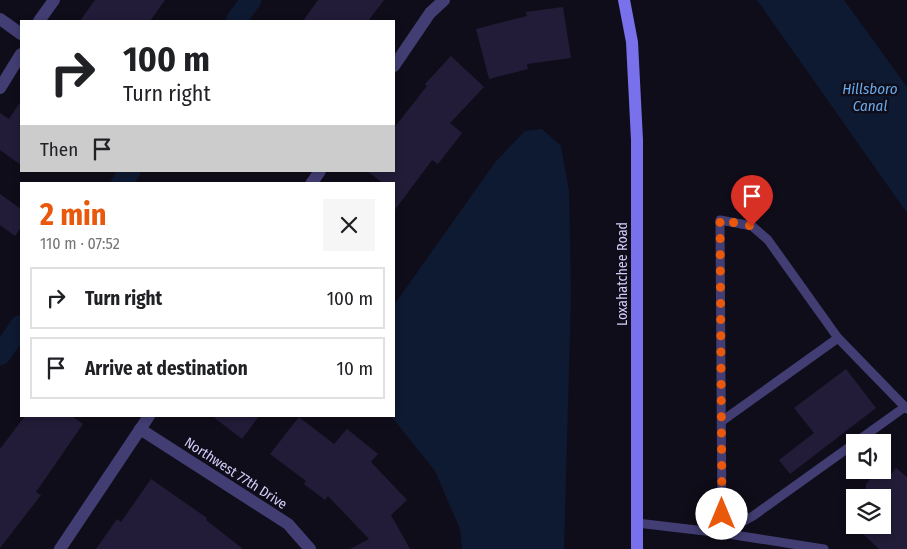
<!DOCTYPE html>
<meta charset="utf-8">
<style>
:root{--surface:#fff;--page:#f6f6f6;--text:#202124;--muted:#757577;--line:#e0e0e0;--accent:#ea580c}
body{margin:0;font-family:"Fira Sans Condensed",sans-serif;background:var(--page);color:var(--text);height:100vh;display:flex;flex-direction:column;font-size:19px;white-space:nowrap}
*{box-sizing:border-box;margin:0}
p{font-size:16px;color:var(--muted)}
.icon{flex:none;width:28px;height:28px;fill:none;stroke:currentColor;stroke-width:2;stroke-linecap:round;stroke-linejoin:round}
.map{position:relative;flex:1;overflow:hidden}
.drawer{position:absolute;left:20px;top:182px;width:375px;height:235px;display:flex;flex-direction:column;background:var(--surface);border-radius:0px;box-shadow:0 2px 8px #0003}
.drawer>*{flex:none}
.guide{position:absolute;left:20px;top:20px;width:375px;height:152px;border-radius:0px;box-shadow:0 2px 8px #0003;background:#fff;color:var(--text);overflow:hidden}
.controls{position:absolute;left:846px;top:434px;display:grid;gap:10px}
.controls a{display:grid;place-items:center;width:45px;height:45px;border-radius:0px;background:var(--surface);box-shadow:0 2px 8px #0003;font-size:25px}
.pin{position:absolute;display:grid;place-items:center;width:42px;height:42px;color:#fff;margin:-51px -21px;border-radius:50% 50% 50% 0;rotate:-45deg;box-shadow:0 0 5px #0007}
.pin .icon{rotate:45deg}
.me{position:absolute;width:55px;margin:-28px;rotate:0deg;stroke-linejoin:round;filter:drop-shadow(0 0 4px #0008)}
.turn{display:flex;align-items:center;gap:18px;height:105px;padding:0 20px;font-size:22px}
.turn .icon{width:65px;height:65px;stroke-width:2.5}
.turn b{display:block;font-size:35px;line-height:42px}
.then{display:flex;align-items:center;height:48px;padding:0 20px;background:#0003;gap:10px;font-size:19px}
.round{display:grid;place-items:center;flex:none;width:52px;height:52px;border-radius:0px;background:var(--page)}
.summary{display:flex;align-items:center;justify-content:space-between;height:85px;padding:0 20px}
h1{font-size:30px;font-weight:700;line-height:38px;color:var(--accent)}
ul{padding:0;list-style:none}
li{display:flex;align-items:center;gap:15px;height:62px;margin:0 10px 8px;padding:0 10px;border:2px solid var(--line);border-radius:0px}
li div{flex:1}
li b{display:block;font-size:19px}
li em{font-style:normal}
.map>svg:first-child{display:block}
.water{fill:#0e1a32}
.lines{fill:none;stroke-linecap:round;stroke-linejoin:round}
.canal{stroke:#0e1a32;stroke-width:21}
.building{fill:#221c38}
.service{stroke:#423e73;stroke-width:9}
.minor{stroke:#423e73;stroke-width:12}
.secondary{stroke:#7871eb;stroke-width:12}
.route{stroke:#ea580c;stroke-width:9;stroke-dasharray:0 16.2}
.labels{text-anchor:middle;stroke-width:5;stroke-linejoin:round;paint-order:stroke}
.street-label{font-size:14px;fill:#d3cdf8;stroke:#100d1a}
.water-label{font-size:15px;font-style:italic;fill:#69aaea;stroke:#100d1a}
</style>
<div class="map">
<svg width="907" height="549" viewBox="0 0 907 549">
<rect width="100%" height="100%" fill="#100d1a"/>
<g class="water">
<path d="M 757,0 L 844,0 L 907,87 L 907,213 Z"/>
<path d="M 542,129 L 561,146 L 569,191 L 571,295 L 564,549 L 462,549 L 460,529 L 435,471 L 391,416 L 394,416 L 394,305 L 496,161 L 525,131 Z"/>
</g>
<g class="lines">
<g class="canal">
<path d="M 236,21 L 251,0"/>
<path d="M 121,184 L 130,171"/>
<path d="M 0,355 L 21,325"/>
</g>
</g>
<g class="building">
<path d="M 95,0 L 165,0 L 150,21 L 80,21 Z"/>
<path d="M 318,0 L 384,0 L 368,21 L 303,21 Z"/>
<path d="M 563,7 L 571,58 L 527,64 L 528,69 L 489,79 L 476,29 L 527,16 L 526,12 Z"/>
<path d="M 451,56 L 484,87 L 450,123 L 462,133 L 438,164 L 432,160 L 394,211 L 394,184 L 384,184 L 367,171 L 394,171 L 394,128 L 427,86 L 425,84 Z"/>
<path d="M 21,101 L 21,165 L 0,150 L 0,113 L 9,119 Z"/>
<path d="M 0,194 L 21,209 L 21,227 L 15,236 L 0,225 Z"/>
<path d="M 846,369 L 876,408 L 790,474 L 779,460 L 814,433 L 794,408 Z"/>
<path d="M 25,416 L 72,416 L 83,424 L 36,492 L 41,495 L 0,548 L 0,449 Z"/>
<path d="M 212,416 L 259,416 L 242,439 Z"/>
<path d="M 299,417 L 334,444 L 347,429 L 378,454 L 371,462 L 407,500 L 391,515 L 410,549 L 350,549 L 369,539 L 328,496 L 325,500 L 304,484 L 306,481 L 270,454 Z"/>
<path d="M 896,468 L 907,477 L 907,549 L 879,549 L 861,532 L 863,529 L 858,525 L 882,525 L 882,498 L 865,498 L 866,484 L 872,477 L 878,479 L 886,471 L 890,475 Z"/>
<path d="M 151,479 L 207,518 L 206,520 L 243,549 L 96,549 L 117,519 L 121,522 Z"/>
</g>
<g class="lines">
<g class="service">
<path d="M 722,421 L 838,338"/>
<path d="M 856,442 L 905,407"/>
<path d="M 855,443 L 753,516 L 722,533 L 720,220 L 752,226 L 768,240 L 838,338 L 907,409"/>
<path d="M 637,523 L 722,533 L 824,549"/>
</g>
<g class="minor">
<path d="M 0,19 L 21,34"/>
<path d="M 39,21 L 54,0"/>
<path d="M 394,66 L 430,13 L 444,0"/>
<path d="M 0,88 L 21,54"/>
<path d="M 311,184 L 320,171"/>
<path d="M 140,429 L 288,524 L 310,549"/>
<path d="M 60,549 L 149,416"/>
</g>
<path class="secondary" d="M 624,0 L 632,42 L 637,140 L 637,549"/>
</g>
<g class="lines">
<path class="route" d="M 722,514 L 720,220 L 752,226"/>
</g>
<g class="labels">
<g class="street-label">
<text transform="translate(622 274) rotate(-90)" y="5">Loxahatchee Road</text>
<text transform="translate(236 473) rotate(33)" y="5">Northwest 77th Drive</text>
</g>
<g class="water-label">
<text x="870" y="94">Hillsboro<tspan x="870" dy="17">Canal</tspan></text>
</g>
</g>
</svg>
<div class="controls">
<a><svg class="icon" aria-label="sound" viewBox="0 0 24 24"><path d="M4 9h4l5-4v14l-5-4H4zM17 9q2 3 0 6"/></svg></a>
<a><svg class="icon" aria-label="layers" viewBox="0 0 24 24"><path d="M12 4l9 5-9 5-9-5zM3 14l9 5 9-5"/></svg></a>
</div>
<div class="pin" style="left:752px;top:226px;background:#d93025"><svg class="icon" aria-label="arrive" viewBox="0 0 24 24"><path d="M6 21V4h12l-3 4 3 4H6"/></svg></div>
<svg class="me" style="left:722px;top:514px" viewBox="-20 -20 40 40"><circle r="19" fill="#fff"/><path d="M0-13L10 11 0 6-10 11z" fill="#ea580c"/></svg>
<div class="guide">
<div class="turn"><svg class="icon" aria-label="right" viewBox="0 0 24 24"><path d="M7 20v-9h11M14 6l5 5-5 5"/></svg><div><b>100 m</b>Turn right</div></div>
<div class="then">Then<svg class="icon" aria-label="arrive" viewBox="0 0 24 24"><path d="M6 21V4h12l-3 4 3 4H6"/></svg></div>
</div>
<section class="drawer">
<div class="summary"><div><h1>2 min</h1><p>110 m · 07:52</p></div><a class="round"><svg class="icon" aria-label="close" viewBox="0 0 24 24"><path d="M6 6l12 12M18 6L6 18"/></svg></a></div>
<ul>
<li><svg class="icon" aria-label="right" viewBox="0 0 24 24"><path d="M7 20v-9h11M14 6l5 5-5 5"/></svg><div><b>Turn right</b></div><em>100 m</em></li>
<li><svg class="icon" aria-label="arrive" viewBox="0 0 24 24"><path d="M6 21V4h12l-3 4 3 4H6"/></svg><div><b>Arrive at destination</b></div><em>10 m</em></li>
</ul>
</section>
</div>
